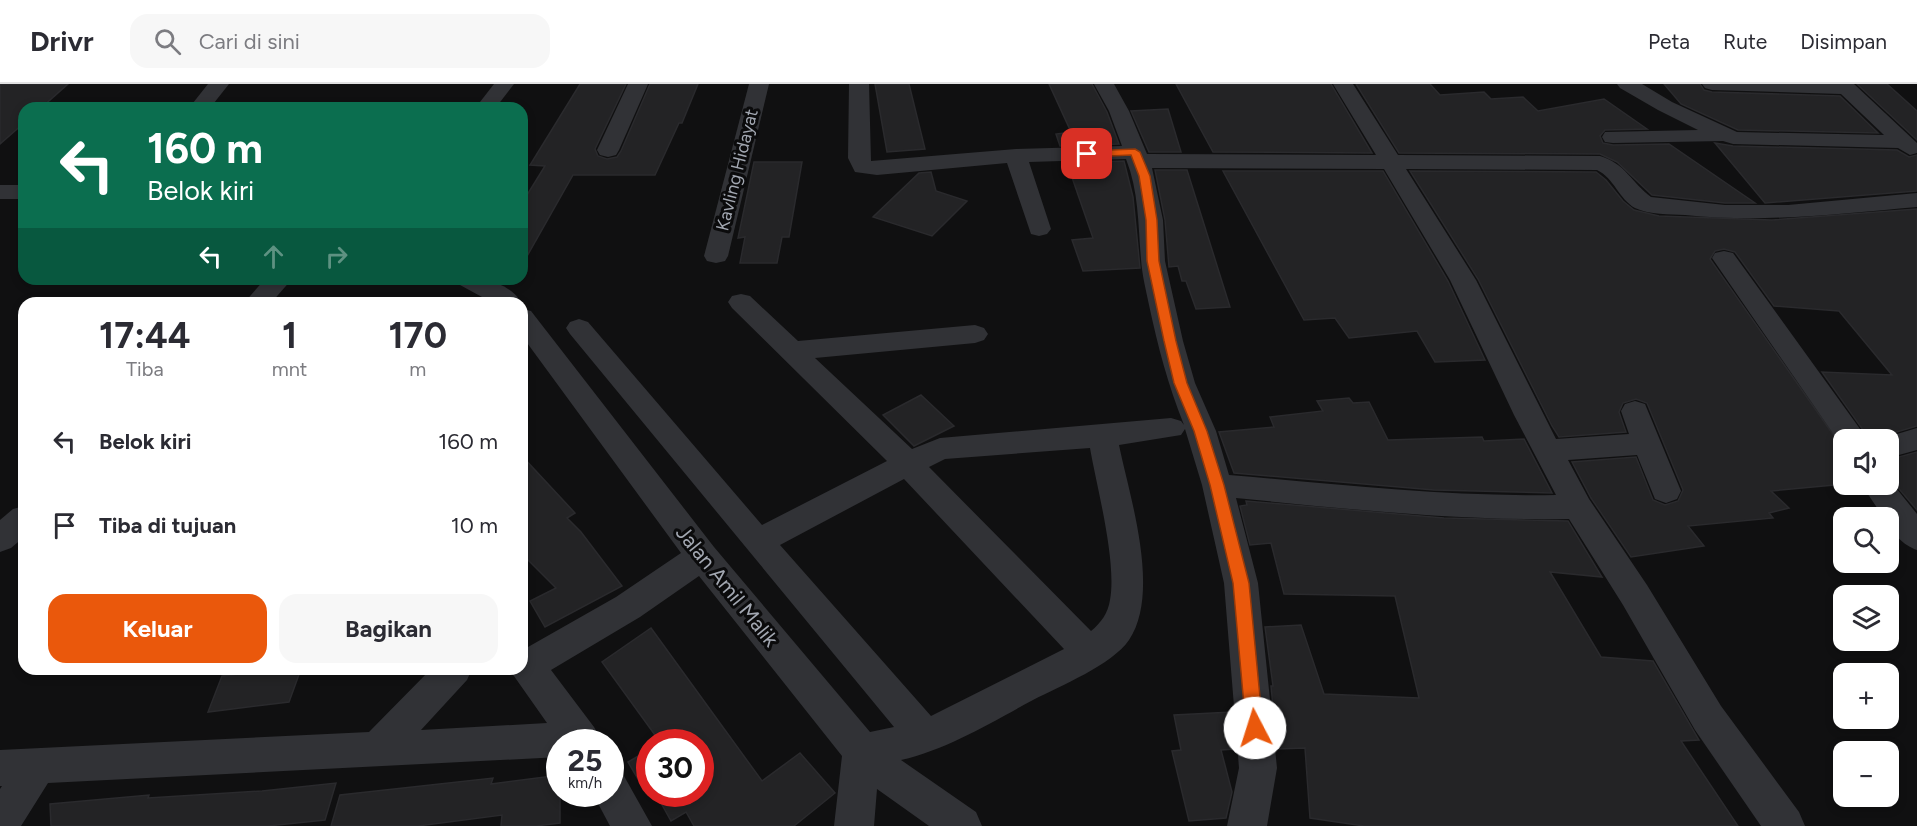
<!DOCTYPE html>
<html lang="id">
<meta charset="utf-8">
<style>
:root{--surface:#fff;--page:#f7f7f7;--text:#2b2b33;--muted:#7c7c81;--line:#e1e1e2;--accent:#ea580c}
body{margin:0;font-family:Figtree,sans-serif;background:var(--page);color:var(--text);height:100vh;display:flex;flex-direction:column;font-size:22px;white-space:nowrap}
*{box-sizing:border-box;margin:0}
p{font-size:20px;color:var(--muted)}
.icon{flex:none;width:33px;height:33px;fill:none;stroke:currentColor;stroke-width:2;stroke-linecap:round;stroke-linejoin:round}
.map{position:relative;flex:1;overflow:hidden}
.details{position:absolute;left:18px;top:213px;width:510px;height:378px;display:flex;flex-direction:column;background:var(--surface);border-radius:18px;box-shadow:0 3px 9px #0003}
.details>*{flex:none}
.hud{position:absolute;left:18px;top:18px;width:510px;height:183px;border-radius:18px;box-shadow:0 3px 9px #0003;background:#0b6e4f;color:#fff;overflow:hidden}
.buttons{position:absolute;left:1833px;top:345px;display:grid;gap:12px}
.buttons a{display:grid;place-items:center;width:66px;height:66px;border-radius:12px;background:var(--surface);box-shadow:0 3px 9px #0003;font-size:30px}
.speed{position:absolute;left:546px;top:645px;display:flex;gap:12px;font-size:30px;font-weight:700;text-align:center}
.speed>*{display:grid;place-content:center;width:78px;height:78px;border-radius:50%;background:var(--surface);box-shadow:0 3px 9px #0003;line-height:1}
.speed small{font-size:15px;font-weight:400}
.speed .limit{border:9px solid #d22;background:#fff;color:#111}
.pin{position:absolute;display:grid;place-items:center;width:51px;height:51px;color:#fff;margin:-26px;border-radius:12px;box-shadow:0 3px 9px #0006}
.me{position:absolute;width:66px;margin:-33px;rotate:355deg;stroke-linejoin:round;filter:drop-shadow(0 0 4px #0008)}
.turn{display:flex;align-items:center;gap:21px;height:126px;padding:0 30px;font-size:27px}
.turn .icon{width:78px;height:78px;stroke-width:2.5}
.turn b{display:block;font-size:42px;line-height:51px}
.lanes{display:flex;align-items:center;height:57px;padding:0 30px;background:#0003;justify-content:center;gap:30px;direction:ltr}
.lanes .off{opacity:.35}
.eta{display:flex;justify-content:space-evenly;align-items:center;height:102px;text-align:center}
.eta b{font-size:36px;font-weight:700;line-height:42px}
.action{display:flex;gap:12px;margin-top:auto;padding:12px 30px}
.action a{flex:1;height:69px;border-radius:18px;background:var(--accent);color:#fff;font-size:24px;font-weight:700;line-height:69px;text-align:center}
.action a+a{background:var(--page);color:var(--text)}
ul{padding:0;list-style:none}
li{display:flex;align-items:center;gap:18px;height:84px;padding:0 30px}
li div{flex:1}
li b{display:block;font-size:22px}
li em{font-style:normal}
header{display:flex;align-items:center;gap:36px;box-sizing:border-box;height:84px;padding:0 30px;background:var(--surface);border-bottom:2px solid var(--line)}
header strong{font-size:28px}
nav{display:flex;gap:33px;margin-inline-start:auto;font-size:21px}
.search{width:420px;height:54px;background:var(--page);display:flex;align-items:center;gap:15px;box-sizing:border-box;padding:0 21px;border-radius:18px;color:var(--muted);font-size:22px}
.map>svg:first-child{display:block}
.building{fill:#232325;stroke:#2a2a2d;stroke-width:1.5}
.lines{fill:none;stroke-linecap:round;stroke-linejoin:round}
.minor{fill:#313236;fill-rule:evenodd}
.route{fill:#ea580c;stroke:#983908;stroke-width:1.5}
.labels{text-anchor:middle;stroke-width:6;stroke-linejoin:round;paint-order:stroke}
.far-street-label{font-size:18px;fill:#a2a7b1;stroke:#0b0b0c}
.street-label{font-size:21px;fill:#a2a7b1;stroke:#0b0b0c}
</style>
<header>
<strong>Drivr</strong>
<div class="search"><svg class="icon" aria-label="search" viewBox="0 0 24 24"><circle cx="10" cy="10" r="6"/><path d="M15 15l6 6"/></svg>Cari di sini</div>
<nav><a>Peta</a><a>Rute</a><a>Disimpan</a></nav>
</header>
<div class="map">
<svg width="1917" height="742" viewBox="0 0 1917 742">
<rect width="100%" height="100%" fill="#101011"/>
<g class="building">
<path d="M 0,0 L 68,0 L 41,24 L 24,24 L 24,39 L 0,60 Z"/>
<path d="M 580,0 L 626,0 L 595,65 L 598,72 L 607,75 L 617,73 L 621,67 L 650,0 L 698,0 L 682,39 L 679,39 L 655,91 L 573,91 L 522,181 L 522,119 L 545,82 L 530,81 Z"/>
<path d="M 875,0 L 909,0 L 925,65 L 887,68 Z"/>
<path d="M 1049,0 L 1092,0 L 1107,28 L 1119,60 L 1060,62 L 1056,50 L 1071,48 Z"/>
<path d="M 1176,0 L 1331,0 L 1372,69 L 1213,68 Z"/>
<path d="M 1356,0 L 1430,0 L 1440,11 L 1484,8 L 1491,15 L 1523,13 L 1538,27 L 1604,15 L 1647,45 L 1605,46 L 1600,52 L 1603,59 L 1613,61 L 1669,60 L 1755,119 L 1725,119 L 1652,111 L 1617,78 L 1600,70 L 1399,69 Z"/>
<path d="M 1664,0 L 1700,0 L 1704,6 L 1712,8 L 1840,12 L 1878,49 L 1738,46 L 1681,20 Z"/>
<path d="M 1857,0 L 1887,0 L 1917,27 L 1917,56 Z"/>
<path d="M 1168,25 L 1181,68 L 1149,68 L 1131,27 Z"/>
<path d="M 1715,59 L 1733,62 L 1897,66 L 1909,73 L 1917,71 L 1917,107 L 1765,119 Z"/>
<path d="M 1124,77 L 1133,113 L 1140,184 L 1083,187 L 1072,156 L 1093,154 L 1067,79 Z"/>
<path d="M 754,78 L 802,78 L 789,153 L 782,153 L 777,179 L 740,179 L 745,153 L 738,154 Z"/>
<path d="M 1155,86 L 1187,86 L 1230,223 L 1196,225 L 1186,197 L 1182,197 L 1178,182 L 1169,183 L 1165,136 Z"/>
<path d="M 1223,87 L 1383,87 L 1448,197 L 1485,276 L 1435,278 L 1417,247 L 1349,254 L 1335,234 L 1304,236 Z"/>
<path d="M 1410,87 L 1596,88 L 1606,96 L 1623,117 L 1634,126 L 1659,132 L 1772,136 L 1917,125 L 1917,342 L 1870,356 L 1822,288 L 1892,291 L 1839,227 L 1774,222 L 1735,168 L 1724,165 L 1715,167 L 1710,175 L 1844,366 L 1845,400 L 1771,407 L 1789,424 L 1769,429 L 1773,434 L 1688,442 L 1704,462 L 1631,473 L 1591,414 L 1572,378 L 1636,373 L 1653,416 L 1665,421 L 1678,417 L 1683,406 L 1647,319 L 1636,315 L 1623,319 L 1619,328 L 1626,348 L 1559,353 L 1552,342 L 1478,195 Z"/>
<path d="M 931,88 L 936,107 L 967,117 L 932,152 L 873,133 L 919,89 Z"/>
<path d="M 921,311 L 954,342 L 914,362 L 883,331 Z"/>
<path d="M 1349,314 L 1353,319 L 1369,318 L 1388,356 L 1482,353 L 1484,357 L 1524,355 L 1552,409 L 1434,406 L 1234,389 L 1219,348 L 1274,343 L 1270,333 L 1323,327 L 1317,317 Z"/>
<path d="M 1917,368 L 1917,426 L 1888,392 L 1888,376 Z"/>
<path d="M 522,372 L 575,429 L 567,434 L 581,448 L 622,502 L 545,543 L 530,517 L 556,504 L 522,470 Z"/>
<path d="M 1246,417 L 1444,434 L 1568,437 L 1602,493 L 1550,488 L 1601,573 L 1653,577 L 1699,656 L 1681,657 L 1738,742 L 1364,742 L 1310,734 L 1305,664 L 1277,665 L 1271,602 L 1273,602 L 1265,543 L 1301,541 L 1324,610 L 1419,614 L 1395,512 L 1284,510 L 1271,459 L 1250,461 L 1240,422 L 1247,421 Z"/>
<path d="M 651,544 L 762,697 L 800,669 L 835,709 L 794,742 L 694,742 L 686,728 L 671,737 L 656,710 L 700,710 L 700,658 L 660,658 L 602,578 Z"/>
<path d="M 285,585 L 301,585 L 289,618 L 208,628 L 222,592 Z"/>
<path d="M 1232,628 L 1235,665 L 1221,666 L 1232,708 L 1226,734 L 1189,737 L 1172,667 L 1181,666 L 1174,631 Z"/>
<path d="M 650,665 L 650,706 L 646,709 L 628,678 Z"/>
<path d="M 560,691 L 560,739 L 536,742 L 501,742 L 502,731 L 418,742 L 331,742 L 340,711 L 493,694 L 491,700 Z"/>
<path d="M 336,699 L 325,736 L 268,742 L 51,742 L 50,720 L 149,711 L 148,714 L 262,707 Z"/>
</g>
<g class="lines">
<g class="minor">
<path d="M 208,0 L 229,0 L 210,24 L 189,24 Z"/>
<path d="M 494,0 L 514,0 L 497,22 L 483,22 L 480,18 Z"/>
<path d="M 628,0 L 648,0 L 619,66 L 616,71 L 608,73 L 600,71 L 597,66 Z"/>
<path d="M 749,0 L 769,0 L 728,172 L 725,177 L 716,179 L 707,177 L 704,172 Z"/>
<path d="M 849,0 L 869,0 L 871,77 L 1016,65 L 1122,62 L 1109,27 L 1094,0 L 1114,0 L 1129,27 L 1147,70 L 1376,71 L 1333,0 L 1353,0 L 1398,71 L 1600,72 C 1625,79 1632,99 1651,113 L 1725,121 L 1788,121 L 1917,109 L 1917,123 C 1839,130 1763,139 1685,131 C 1669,130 1650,131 1635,124 C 1619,115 1614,94 1597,86 L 1406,85 L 1476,196 L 1556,355 L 1629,350 L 1621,327 L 1625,320 L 1635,317 L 1645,320 L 1681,407 L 1677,415 L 1666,419 L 1655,415 L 1637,371 L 1568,376 L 1589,415 L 1647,501 L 1721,622 L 1799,728 L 1805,742 L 1761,742 L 1695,646 L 1623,521 L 1569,435 C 1458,437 1347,425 1236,414 L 1258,499 L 1277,684 L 1267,742 L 1227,742 L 1239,684 L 1224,499 L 1202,401 L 1185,345 L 1181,351 L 1119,361 C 1130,414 1161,508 1129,556 C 1112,581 1060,602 1033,616 C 990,639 948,665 901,676 L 976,728 L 982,742 L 929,742 L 877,705 L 874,742 L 834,742 L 842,672 L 699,492 L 640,533 L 551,586 L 594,643 L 602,658 L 560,658 L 560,673 L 48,699 L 21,742 L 0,742 L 0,705 L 2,702 L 0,702 L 0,666 L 369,648 L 431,585 L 472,585 L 467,596 L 421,646 L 547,639 L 509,585 L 522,585 L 522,561 L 528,563 L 616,513 L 681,469 L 522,252 L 522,225 L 531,227 L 714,463 L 870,648 L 894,643 L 570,250 L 566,244 L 570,238 L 579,235 L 588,238 L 762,441 L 887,377 L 732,224 L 728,218 L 732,212 L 741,210 L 750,212 L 798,257 L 975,241 L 984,244 L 988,250 L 984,256 L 975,259 L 815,274 L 912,365 L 940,354 L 1171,334 L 1181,337 L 1184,341 C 1168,301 1158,263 1149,221 C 1146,206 1142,191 1141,175 C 1138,141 1139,108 1126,75 L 1029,78 L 1051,145 L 1047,150 L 1039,152 L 1031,150 L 1007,79 L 877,91 L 855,88 L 848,74 ZM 1152,84 L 1384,85 L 1450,196 L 1514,331 L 1556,411 C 1447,413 1338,400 1229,391 L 1216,347 L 1195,299 L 1183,257 L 1165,177 L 1163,136 ZM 1090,364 C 1097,404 1117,478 1110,516 C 1108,529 1101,539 1091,547 L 929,383 L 945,375 ZM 904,395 L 1064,565 L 931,632 L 780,461 Z"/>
<path d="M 1617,0 L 1642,0 L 1672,18 L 1737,48 L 1884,51 L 1841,10 L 1712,6 L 1705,4 L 1702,0 L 1854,0 L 1917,59 L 1917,69 L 1910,71 L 1898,64 L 1733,60 L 1723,57 L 1613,59 L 1605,58 L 1602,53 L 1605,48 L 1698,46 L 1658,26 L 1620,4 Z"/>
<rect x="0" y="101" width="24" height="14"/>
<path d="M 1724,167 L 1733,169 L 1868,356 L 1844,356 L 1843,364 L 1712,174 L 1715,169 Z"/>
<path d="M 265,195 L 292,195 L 271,219 L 244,219 Z"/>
<path d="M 456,195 C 482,195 506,195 522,219 L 493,219 L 460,201 Z"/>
<path d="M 1917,344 L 1917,366 L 1888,374 L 1888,356 L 1877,356 Z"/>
<path d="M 1888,394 L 1917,430 L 1917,466 C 1905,462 1888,448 1888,434 L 1884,434 L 1861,400 L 1888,400 Z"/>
<path d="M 24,422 L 24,453 L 11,464 L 0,468 L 0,436 L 13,425 Z"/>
<path d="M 610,687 L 624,692 L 652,742 L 610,742 L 593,710 L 610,710 Z"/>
</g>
</g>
<path class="route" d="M 1135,65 L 1140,68 L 1150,92 L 1157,136 L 1159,177 L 1176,257 L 1187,299 L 1207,347 L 1224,401 L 1249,499 L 1263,644 L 1261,650 L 1255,652 L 1249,650 L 1246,644 L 1233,499 L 1210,401 L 1194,347 L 1174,299 L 1164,257 L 1147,177 L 1146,136 L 1139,92 L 1131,71 L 1087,73 L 1082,70 L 1087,67 Z"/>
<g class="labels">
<g class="far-street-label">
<text transform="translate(737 86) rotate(-76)" y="6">Kavling Hidayat</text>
</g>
<g class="street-label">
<text transform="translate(727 502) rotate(51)" y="7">Jalan Amil Malik</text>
</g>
</g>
</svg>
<div class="buttons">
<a><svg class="icon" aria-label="sound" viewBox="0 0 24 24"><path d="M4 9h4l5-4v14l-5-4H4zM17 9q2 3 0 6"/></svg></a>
<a><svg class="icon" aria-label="search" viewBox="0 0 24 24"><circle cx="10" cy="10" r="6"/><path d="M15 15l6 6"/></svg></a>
<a><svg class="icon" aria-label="layers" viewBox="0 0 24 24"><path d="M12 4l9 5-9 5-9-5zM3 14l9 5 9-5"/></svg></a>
<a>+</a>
<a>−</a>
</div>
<div class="speed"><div>25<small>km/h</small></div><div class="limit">30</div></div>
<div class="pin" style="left:1087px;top:70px;background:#d93025"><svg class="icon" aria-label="arrive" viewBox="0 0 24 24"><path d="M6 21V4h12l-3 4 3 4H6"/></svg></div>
<svg class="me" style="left:1255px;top:644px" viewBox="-20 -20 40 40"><circle r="19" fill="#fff"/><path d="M0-13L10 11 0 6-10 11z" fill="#ea580c"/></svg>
<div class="hud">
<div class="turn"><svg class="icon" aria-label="left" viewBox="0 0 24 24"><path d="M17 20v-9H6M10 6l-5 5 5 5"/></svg><div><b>160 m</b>Belok kiri</div></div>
<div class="lanes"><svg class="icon" aria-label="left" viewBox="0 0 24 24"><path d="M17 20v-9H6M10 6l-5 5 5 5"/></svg><svg class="icon off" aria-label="ahead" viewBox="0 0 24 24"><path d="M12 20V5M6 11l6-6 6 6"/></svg><svg class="icon off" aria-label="right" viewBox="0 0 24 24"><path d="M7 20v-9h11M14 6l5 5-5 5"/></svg></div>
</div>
<section class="details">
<div class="eta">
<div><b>17:44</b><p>Tiba</p></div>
<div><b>1</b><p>mnt</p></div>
<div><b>170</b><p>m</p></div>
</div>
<ul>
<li><svg class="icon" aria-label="left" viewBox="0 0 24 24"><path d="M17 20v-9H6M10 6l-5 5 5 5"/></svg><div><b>Belok kiri</b></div><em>160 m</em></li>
<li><svg class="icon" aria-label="arrive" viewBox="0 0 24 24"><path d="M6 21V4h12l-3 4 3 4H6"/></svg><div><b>Tiba di tujuan</b></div><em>10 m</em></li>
</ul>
<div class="action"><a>Keluar</a><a>Bagikan</a></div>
</section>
</div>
